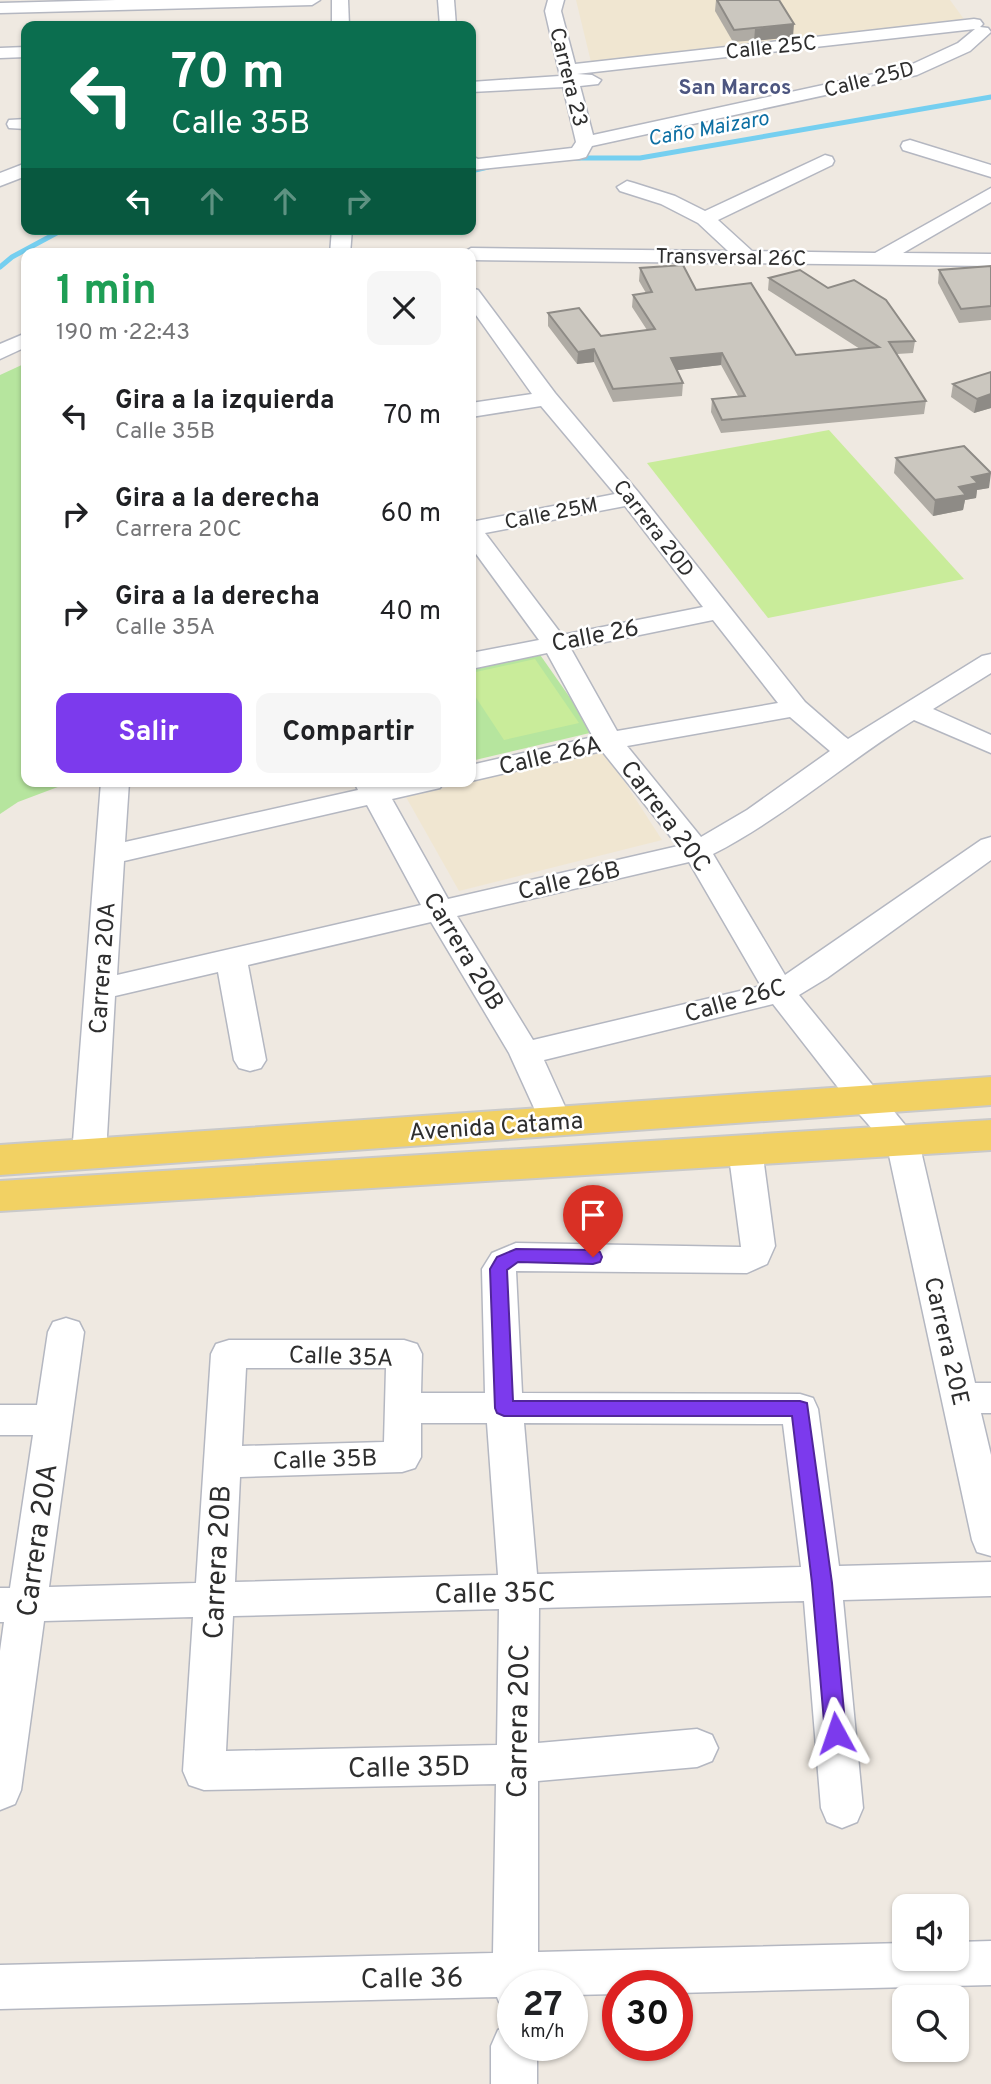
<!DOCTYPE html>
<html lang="es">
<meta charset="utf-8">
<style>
:root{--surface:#fff;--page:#f6f6f6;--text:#202124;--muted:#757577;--accent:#7c3aed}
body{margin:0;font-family:Overpass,sans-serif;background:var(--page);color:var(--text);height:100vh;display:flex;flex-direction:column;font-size:26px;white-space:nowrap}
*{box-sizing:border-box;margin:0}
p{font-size:23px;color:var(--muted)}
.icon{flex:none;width:38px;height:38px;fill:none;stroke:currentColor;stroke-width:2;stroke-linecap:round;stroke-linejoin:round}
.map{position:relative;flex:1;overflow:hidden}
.panel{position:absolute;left:21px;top:248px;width:455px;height:539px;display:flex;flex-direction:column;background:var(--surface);border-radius:14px;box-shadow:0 2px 5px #0004}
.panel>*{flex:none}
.guide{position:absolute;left:21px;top:21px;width:455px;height:214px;border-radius:14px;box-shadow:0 2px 5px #0004;background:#0b6e4f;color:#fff;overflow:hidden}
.controls{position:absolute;left:892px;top:1894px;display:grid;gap:14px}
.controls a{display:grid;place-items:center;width:77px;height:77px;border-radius:14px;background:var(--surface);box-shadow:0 2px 5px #0004;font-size:35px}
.speed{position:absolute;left:497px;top:1970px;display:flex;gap:14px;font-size:35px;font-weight:700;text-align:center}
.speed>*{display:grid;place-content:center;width:91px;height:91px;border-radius:50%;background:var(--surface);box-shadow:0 2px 5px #0004;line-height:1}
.speed small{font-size:18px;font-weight:400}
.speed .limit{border:10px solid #d22;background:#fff;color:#111}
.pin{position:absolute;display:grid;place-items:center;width:60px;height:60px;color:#fff;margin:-72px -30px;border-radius:50% 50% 50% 0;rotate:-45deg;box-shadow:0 0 7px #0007}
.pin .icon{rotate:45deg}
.me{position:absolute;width:77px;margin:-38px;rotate:355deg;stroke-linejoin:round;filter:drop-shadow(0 0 5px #0008)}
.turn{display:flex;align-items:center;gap:24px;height:147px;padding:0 35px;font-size:32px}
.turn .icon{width:91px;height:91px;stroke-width:2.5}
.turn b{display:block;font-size:49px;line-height:60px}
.lanes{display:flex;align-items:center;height:66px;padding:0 35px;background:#0003;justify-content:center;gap:35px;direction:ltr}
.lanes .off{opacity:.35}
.round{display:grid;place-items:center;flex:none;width:74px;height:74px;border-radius:14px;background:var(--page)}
.head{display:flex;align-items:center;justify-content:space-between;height:119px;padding:0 35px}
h1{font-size:42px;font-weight:700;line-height:52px;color:#1e9e55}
.button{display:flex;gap:14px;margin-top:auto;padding:14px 35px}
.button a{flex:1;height:80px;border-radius:14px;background:var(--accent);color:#fff;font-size:28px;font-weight:700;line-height:80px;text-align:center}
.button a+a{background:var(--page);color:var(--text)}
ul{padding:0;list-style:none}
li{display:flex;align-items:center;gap:21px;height:98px;padding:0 35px}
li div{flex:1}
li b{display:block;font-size:26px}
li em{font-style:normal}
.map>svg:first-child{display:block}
.education{fill:#f0e6d1}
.green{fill:#b6e59e}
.pitch{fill:#c9ec9a}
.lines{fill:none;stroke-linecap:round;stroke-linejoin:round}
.stream{stroke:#75cff0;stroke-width:5}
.minor-casing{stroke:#b4b7c1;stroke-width:3}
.major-casing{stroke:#c9c9c9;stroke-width:4}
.minor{fill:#fff;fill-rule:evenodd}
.major{fill:#f2d163;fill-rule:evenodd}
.wall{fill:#afaba4}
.shaded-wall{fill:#8e8b86}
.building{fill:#cbc7bf;stroke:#8e8b86;stroke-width:2}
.route{fill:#7c3aed;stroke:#51269a;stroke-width:2}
.labels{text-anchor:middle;stroke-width:5;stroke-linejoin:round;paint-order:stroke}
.far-street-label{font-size:21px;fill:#2e2e2e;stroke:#fff}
.far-neighbourhood-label{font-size:21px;font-weight:bold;fill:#4d5680;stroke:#fff}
.far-water-label{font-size:21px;font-style:italic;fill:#0d6fa3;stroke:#fff}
.street-label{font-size:24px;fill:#2e2e2e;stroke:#fff}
.near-street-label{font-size:28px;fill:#2e2e2e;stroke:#fff}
</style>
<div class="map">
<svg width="991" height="2084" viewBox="0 0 991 2084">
<rect width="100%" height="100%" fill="#efe9e1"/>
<g class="education">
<path d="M 576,0 L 950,0 L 966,22 L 591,62 Z"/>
<path d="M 604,750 L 662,840 L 459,891 L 406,797 Z"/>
</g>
<g class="green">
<path d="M 26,363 L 26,782 L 71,782 L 18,802 L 0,814 L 0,375 Z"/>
<path d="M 536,649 L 594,732 L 471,761 L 471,663 Z"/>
</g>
<g class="pitch">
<path d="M 829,430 L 964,579 L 768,618 L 647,463 Z"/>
<path d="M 535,659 L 579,723 L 504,740 L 471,690 L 471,673 Z"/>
</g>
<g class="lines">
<g class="stream">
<path d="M 571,158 L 640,158 L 991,97"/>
<path d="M 471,171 L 488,167"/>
<path d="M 0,267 L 12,257 L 64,229"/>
</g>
<defs>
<g id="minor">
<path d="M 116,0 L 320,0 L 312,5 L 0,13 L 0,3 Z"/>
<path d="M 332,0 L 348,0 L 349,26 L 332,26 Z"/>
<path d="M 438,0 L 454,0 L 456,26 L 440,26 Z"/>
<path d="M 548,0 L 564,0 L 561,11 L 575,64 L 974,19 L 980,20 L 983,24 L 980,27 L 988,28 L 991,32 L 970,51 L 917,75 L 592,146 L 586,157 L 579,159 L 471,170 L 471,156 L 478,159 L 572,148 L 576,142 L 563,87 L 471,92 L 471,82 L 560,76 L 545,11 ZM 975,29 L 958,43 L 906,67 L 593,135 L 580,86 L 598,84 L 601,80 L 592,75 L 577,74 Z"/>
<path d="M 26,47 L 26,57 L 0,58 L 0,48 Z"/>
<path d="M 26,119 L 26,129 L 9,128 L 7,124 L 9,120 Z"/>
<path d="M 910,140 L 991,165 L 991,177 L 903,150 L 901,146 L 903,142 Z"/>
<path d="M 825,155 L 832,157 L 834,161 L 832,165 L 718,220 L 752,251 L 875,253 L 991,188 L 991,202 L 903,253 L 991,254 L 991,266 L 471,260 L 471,254 L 461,254 L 471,248 L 728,251 L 698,223 L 661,204 L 620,191 L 617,187 L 627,181 L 634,183 L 675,196 L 705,211 Z"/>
<path d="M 26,163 L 26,176 L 0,186 L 0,173 Z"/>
<path d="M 332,229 L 352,229 L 350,254 L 330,254 Z"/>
<path d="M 471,288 L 478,290 L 555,393 L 639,493 L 805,702 L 844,736 L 848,739 L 982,656 L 991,654 L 991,673 L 933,709 L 991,735 L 991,753 L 914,720 C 846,762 785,817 713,854 L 785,975 L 981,840 L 991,837 L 991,860 L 827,978 L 799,995 L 919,1142 L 975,1383 L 991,1383 L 991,1413 L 981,1413 L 991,1455 L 991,1556 L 977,1552 L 972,1540 L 887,1146 L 854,1108 L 773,1004 L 544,1060 L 572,1122 L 568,1130 L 556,1134 L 544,1130 L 509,1053 L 431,922 L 248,965 L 266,1060 L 261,1068 L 250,1071 L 239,1068 L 234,1060 L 218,972 L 115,996 L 106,1154 L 101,1163 L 89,1166 L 77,1163 L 72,1154 L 101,782 L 129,782 L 125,842 L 358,790 L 354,782 L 444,782 L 440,788 L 392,799 L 448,899 L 678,846 L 602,751 L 471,781 L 471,765 L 593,737 L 547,653 L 471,669 L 471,653 L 539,640 L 471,547 L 471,522 L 615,494 L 541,406 L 471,417 L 471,403 L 532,394 L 471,308 ZM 625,506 L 703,607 L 562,635 L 485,533 ZM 713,620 L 778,703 L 617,731 L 571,649 ZM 790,717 L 830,751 L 747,810 L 701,837 L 627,746 ZM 367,805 L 421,905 L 117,975 L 124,861 ZM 689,862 L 761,986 L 533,1040 L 457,916 Z"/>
<path d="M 26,333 L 26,347 L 0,359 L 0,344 Z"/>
<path d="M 745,1137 L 757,1140 L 762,1149 L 775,1246 L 767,1264 L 747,1273 L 516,1271 L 522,1393 L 800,1394 L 813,1398 L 818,1409 L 839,1566 L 991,1562 L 991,1596 L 843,1600 L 863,1808 L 857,1822 L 842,1828 L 827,1822 L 821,1808 L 804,1601 L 539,1608 L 538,1743 L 697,1729 L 712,1735 L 718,1748 L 712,1761 L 697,1767 L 538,1781 L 538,1952 L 905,1943 L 905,1958 L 957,1958 L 957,1942 L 991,1941 L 991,1985 L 677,1993 L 677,1986 L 618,1986 L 618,1994 L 572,1995 L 572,1986 L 513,1986 L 513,2007 L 499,2002 L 497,1997 L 0,2009 L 0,1965 L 493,1953 L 496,1784 L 204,1790 L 189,1785 L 183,1771 L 193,1617 L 44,1621 L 21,1790 L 15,1804 L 0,1810 L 0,1651 L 4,1622 L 0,1622 L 0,1588 L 10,1588 L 33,1435 L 0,1435 L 0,1405 L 37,1405 L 48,1332 L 53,1322 L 66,1318 L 79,1322 L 84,1332 L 49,1587 L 196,1583 L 211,1354 L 216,1344 L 229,1340 L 404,1340 L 417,1344 L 422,1354 L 421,1393 L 485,1393 L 482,1269 L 492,1253 L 516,1243 L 741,1247 L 728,1149 L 733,1140 ZM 246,1368 L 386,1368 L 384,1442 L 242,1446 ZM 421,1423 L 487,1423 L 498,1575 L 235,1582 L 240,1477 L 402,1472 L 415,1468 L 421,1457 ZM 524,1423 L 783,1424 L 801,1567 L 537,1574 ZM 499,1609 L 497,1745 L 226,1751 L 233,1616 Z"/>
<path d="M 513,2024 L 513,2046 L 537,2046 L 537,2084 L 491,2084 L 491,2046 L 498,2030 Z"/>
</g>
<g id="major">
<path d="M 991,1077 L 991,1105 L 0,1175 L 0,1145 Z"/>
<path d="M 991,1120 L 991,1150 L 0,1211 L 0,1181 Z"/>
</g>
</defs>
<use href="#minor" class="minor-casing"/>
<use href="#major" class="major-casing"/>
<use href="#minor" class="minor"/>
<use href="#major" class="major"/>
</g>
<g class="wall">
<path d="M 716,0 L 779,0 L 793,37 L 733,42 L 715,11 Z"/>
<path d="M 991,266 L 991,320 L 959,323 L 938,283 L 939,270 Z"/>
<path d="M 640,268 L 696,290 L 796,355 L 860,349 L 768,290 L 769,278 L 828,288 L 915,341 L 913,353 L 897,354 L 926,401 L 924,414 L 721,433 L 711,412 L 712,399 L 738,396 L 721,365 L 677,370 L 683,383 L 682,396 L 613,402 L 594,362 L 577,364 L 548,326 L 548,313 L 601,336 L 647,330 L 632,307 L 633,295 L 646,293 L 639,281 Z"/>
<path d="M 991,372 L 991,408 L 974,413 L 951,397 L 953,384 Z"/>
<path d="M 896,458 L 989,488 L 977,490 L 976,498 L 965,500 L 963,510 L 933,516 L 894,473 Z"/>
</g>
<g class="shaded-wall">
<path d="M 794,24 L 793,37 L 754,41 L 755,29 Z"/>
<path d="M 594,349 L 594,362 L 577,364 L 578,352 Z"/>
<path d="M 722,353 L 721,365 L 670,371 L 671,358 Z"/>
<path d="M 991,394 L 991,408 L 974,413 L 977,399 Z"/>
<path d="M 991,473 L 989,488 L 977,490 L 976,498 L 965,500 L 963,510 L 933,516 L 935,500 L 972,477 Z"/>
</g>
<g class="building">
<path d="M 717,0 L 779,0 L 794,24 L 734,30 Z"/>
<path d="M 683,265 L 696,290 L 751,283 L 796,355 L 879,347 L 769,278 L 800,270 L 828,288 L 854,280 L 886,300 L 915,341 L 889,342 L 926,401 L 722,420 L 712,399 L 745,396 L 722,353 L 671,358 L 683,383 L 613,389 L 594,349 L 578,352 L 548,313 L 579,308 L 601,336 L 655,329 L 633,295 L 652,292 L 640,268 Z"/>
<path d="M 991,266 L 991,306 L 961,309 L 939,270 Z"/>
<path d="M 991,372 L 991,394 L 977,399 L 953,384 Z"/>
<path d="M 964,446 L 991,473 L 972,477 L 978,483 L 959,487 L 966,495 L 935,500 L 896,458 Z"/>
</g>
<path class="route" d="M 516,1249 L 593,1250 L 600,1252 L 602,1257 L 600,1262 L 593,1264 L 518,1262 L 507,1270 L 513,1401 L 800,1401 L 807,1403 L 832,1583 L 846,1733 L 843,1740 L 836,1742 L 828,1740 L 825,1733 L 812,1583 L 792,1416 L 504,1416 L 497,1413 L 495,1408 L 490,1269 L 497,1257 Z"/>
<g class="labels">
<g class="far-street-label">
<text transform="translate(771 47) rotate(-6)" y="7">Calle 25C</text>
<text transform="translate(569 77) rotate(76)" y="7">Carrera 23</text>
<text transform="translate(869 79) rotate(-14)" y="7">Calle 25D</text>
<text transform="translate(731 257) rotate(1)" y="7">Transversal 26C</text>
<text transform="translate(551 513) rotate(-11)" y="7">Calle 25M</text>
<text transform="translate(654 528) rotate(52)" y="7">Carrera 20D</text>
</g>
<g class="far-neighbourhood-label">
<text x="735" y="94">San Marcos</text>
</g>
<g class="far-water-label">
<text transform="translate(708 128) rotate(-10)" y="7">Caño Maizaro</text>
</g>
<g class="street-label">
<text transform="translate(595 635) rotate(-11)" y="8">Calle 26</text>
<text transform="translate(550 755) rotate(-13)" y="8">Calle 26A</text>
<text transform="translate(666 816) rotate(53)" y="8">Carrera 20C</text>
<text transform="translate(569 880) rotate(-13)" y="8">Calle 26B</text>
<text transform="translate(464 951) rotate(59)" y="8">Carrera 20B</text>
<text transform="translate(102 968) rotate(-86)" y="8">Carrera 20A</text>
<text transform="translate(735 1000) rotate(-16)" y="8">Calle 26C</text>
<text transform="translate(496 1126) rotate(-4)" y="8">Avenida Catama</text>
<text transform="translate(947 1341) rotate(77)" y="8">Carrera 20E</text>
<text transform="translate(341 1356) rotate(2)" y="8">Calle 35A</text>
<text transform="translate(325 1459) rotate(-2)" y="8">Calle 35B</text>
</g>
<g class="near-street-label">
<text transform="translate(36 1540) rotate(-82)" y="10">Carrera 20A</text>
<text transform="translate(216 1562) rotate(-87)" y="10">Carrera 20B</text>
<text transform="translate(495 1592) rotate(-1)" y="10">Calle 35C</text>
<text transform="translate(517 1721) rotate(-89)" y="10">Carrera 20C</text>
<text transform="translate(409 1766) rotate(-1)" y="10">Calle 35D</text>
<text transform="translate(412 1977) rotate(-1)" y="10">Calle 36</text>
</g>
</g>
</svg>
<div class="controls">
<a><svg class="icon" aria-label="sound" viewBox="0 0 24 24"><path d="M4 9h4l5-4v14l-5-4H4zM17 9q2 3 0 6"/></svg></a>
<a><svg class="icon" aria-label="search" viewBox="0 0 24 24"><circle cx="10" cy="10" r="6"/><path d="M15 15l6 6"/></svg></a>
</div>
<div class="speed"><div>27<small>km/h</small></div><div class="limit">30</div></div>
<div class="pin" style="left:593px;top:1257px;background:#d93025"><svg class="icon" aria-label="arrive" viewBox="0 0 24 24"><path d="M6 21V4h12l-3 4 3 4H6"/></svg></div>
<svg class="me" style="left:836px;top:1733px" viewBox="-20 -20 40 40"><path d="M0-17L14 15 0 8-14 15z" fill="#7c3aed" stroke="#fff" stroke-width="4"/></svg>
<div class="guide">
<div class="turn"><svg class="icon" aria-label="left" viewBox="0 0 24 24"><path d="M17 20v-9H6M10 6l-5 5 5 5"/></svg><div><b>70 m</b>Calle 35B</div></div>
<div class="lanes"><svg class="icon" aria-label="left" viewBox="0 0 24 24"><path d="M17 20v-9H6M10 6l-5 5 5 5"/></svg><svg class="icon off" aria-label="ahead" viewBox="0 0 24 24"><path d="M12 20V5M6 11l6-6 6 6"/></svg><svg class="icon off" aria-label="ahead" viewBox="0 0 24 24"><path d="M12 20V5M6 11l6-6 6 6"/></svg><svg class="icon off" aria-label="right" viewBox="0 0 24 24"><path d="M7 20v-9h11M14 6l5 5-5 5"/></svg></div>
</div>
<section class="panel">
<div class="head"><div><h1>1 min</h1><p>190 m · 22:43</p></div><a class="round"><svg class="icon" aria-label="close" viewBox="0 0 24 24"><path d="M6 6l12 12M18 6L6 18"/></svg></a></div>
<ul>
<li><svg class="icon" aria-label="left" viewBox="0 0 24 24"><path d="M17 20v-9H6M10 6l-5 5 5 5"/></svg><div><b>Gira a la izquierda</b><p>Calle 35B</p></div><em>70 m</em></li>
<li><svg class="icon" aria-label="right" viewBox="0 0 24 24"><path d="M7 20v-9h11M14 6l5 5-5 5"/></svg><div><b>Gira a la derecha</b><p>Carrera 20C</p></div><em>60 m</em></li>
<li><svg class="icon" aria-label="right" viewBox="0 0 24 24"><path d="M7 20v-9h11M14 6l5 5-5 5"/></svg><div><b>Gira a la derecha</b><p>Calle 35A</p></div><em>40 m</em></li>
</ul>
<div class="button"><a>Salir</a><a>Compartir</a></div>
</section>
</div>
